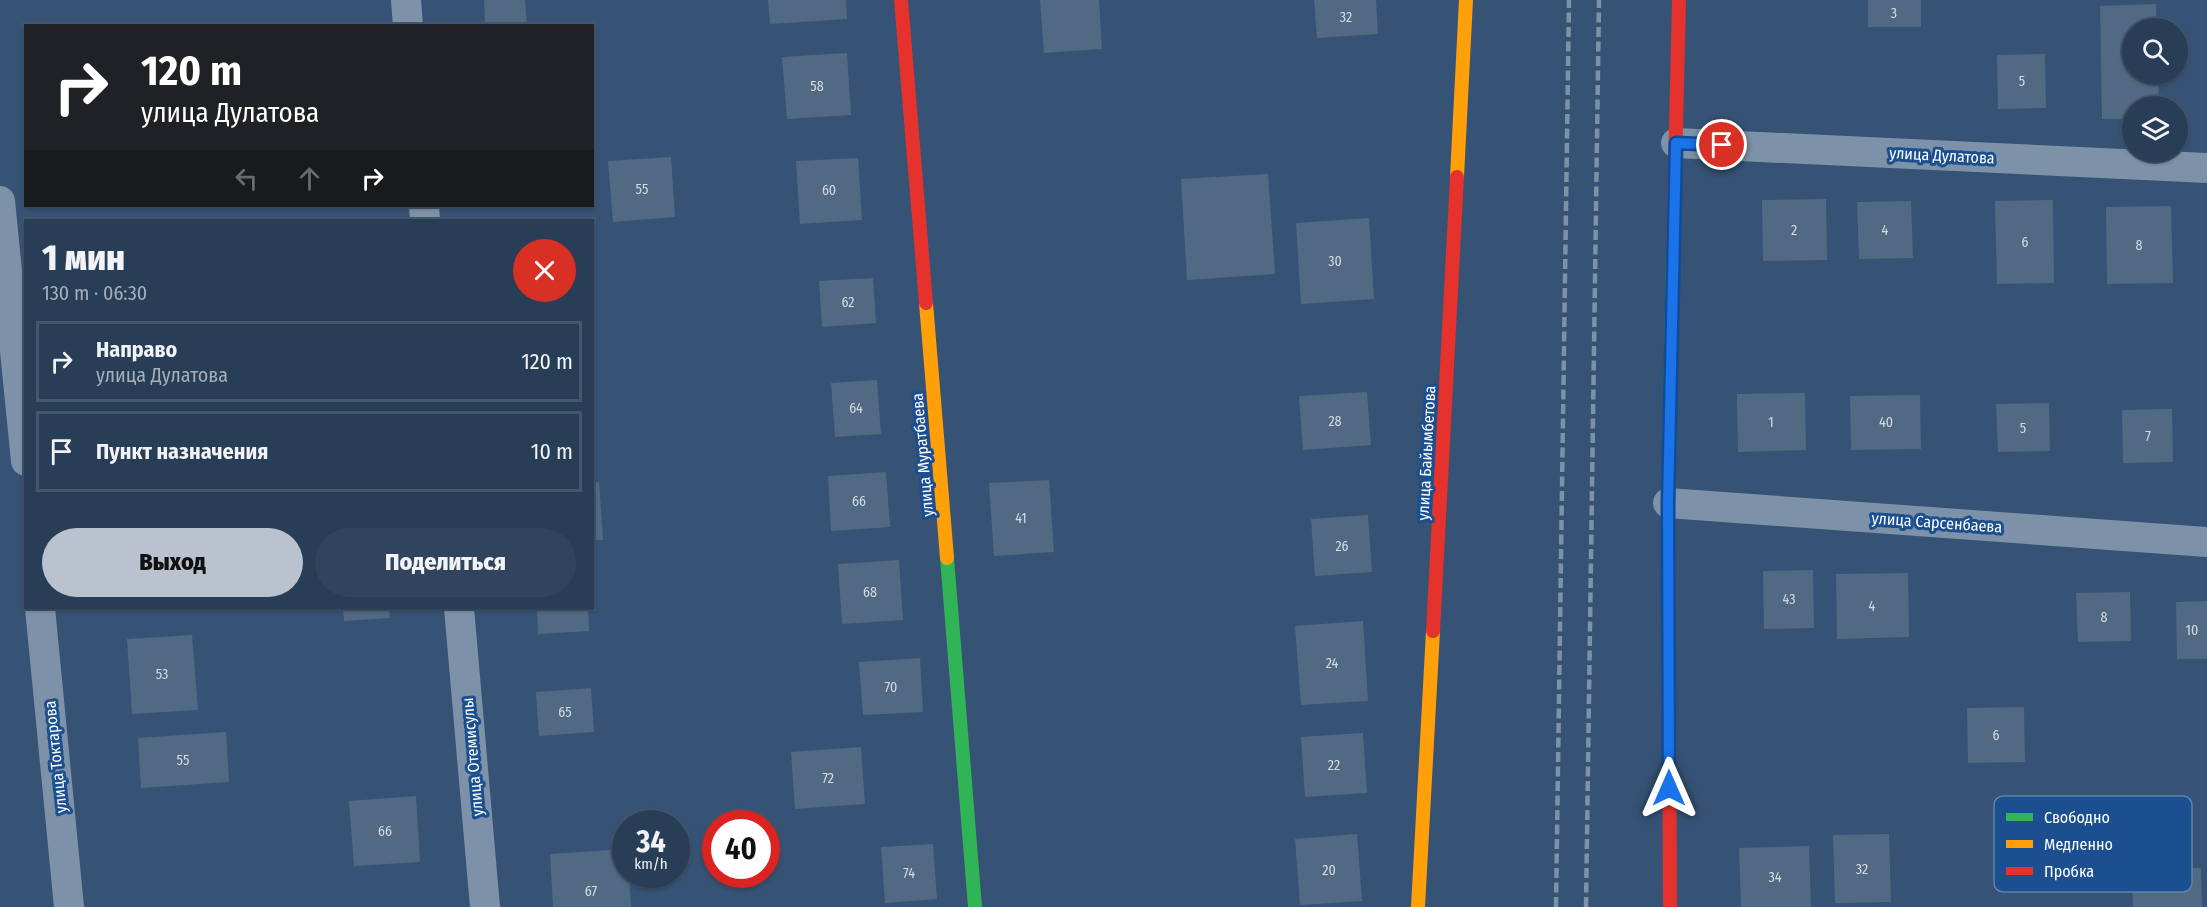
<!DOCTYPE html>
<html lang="ru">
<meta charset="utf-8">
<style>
:root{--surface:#283e57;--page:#30455d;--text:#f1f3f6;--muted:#a5aeba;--line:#44576d;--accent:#b9c2ce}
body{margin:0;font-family:"Fira Sans Condensed",sans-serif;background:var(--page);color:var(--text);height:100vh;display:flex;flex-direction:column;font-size:22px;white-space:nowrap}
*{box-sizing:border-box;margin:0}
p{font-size:20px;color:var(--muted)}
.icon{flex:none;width:33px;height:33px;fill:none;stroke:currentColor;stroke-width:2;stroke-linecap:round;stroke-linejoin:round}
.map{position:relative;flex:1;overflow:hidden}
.drawer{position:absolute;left:24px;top:219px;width:570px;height:390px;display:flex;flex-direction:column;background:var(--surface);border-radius:0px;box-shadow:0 2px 4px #0004,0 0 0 2px var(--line)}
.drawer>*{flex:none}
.banner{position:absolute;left:24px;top:24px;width:570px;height:183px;border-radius:0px;box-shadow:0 2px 4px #0004,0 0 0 2px var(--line);background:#202124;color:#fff;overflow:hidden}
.buttons{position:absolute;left:2122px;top:18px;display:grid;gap:12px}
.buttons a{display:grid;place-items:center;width:66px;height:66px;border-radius:50%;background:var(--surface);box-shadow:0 2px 4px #0004,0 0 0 2px var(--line);font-size:30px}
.speed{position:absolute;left:612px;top:810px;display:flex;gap:12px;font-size:30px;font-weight:700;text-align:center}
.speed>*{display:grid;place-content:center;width:78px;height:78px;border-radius:50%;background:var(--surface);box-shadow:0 2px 4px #0004,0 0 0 2px var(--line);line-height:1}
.speed small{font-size:15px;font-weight:400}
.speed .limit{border:9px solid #d22;background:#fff;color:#111}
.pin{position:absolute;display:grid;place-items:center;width:51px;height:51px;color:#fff;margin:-26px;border:3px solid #fff;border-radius:50%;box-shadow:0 2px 6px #0007}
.me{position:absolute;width:66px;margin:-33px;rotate:0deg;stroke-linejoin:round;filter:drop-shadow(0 0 4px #0008)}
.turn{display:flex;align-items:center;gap:21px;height:126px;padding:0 18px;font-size:27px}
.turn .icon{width:78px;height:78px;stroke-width:2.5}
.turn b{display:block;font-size:42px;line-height:51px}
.lanes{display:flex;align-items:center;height:57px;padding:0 18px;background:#0003;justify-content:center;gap:30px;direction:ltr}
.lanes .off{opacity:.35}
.round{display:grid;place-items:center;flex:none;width:63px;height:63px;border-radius:32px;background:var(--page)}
.head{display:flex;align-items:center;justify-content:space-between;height:102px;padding:0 18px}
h1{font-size:36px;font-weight:800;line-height:45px}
.primary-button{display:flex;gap:12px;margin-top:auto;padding:12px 18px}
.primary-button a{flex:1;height:69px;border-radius:36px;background:var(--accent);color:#111;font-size:24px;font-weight:800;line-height:69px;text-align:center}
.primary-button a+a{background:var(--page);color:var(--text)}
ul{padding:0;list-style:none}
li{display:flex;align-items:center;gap:18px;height:81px;margin:0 12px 9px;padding:0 6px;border:3px solid var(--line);border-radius:0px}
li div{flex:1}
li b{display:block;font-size:22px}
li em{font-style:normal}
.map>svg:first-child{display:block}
.building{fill:#526984}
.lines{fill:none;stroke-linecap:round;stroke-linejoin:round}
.street{stroke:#7d92a8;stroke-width:30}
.fast{stroke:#30b455;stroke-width:14}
.slow{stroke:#ff9f0a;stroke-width:14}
.jam{stroke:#e5322d;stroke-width:14}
.rail{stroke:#7e92a7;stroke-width:4.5;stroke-dasharray:10 4.5;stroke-linecap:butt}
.route-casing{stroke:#114b97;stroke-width:15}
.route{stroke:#1a73e8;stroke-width:10}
.labels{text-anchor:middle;stroke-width:6;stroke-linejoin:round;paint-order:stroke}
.number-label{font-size:14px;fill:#d4dae0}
.street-label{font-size:16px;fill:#fff;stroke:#1b4f8f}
.key{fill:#1b4f8f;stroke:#5f84b1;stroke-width:1.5}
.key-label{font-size:16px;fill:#fff}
</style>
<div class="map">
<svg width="2207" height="907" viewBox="0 0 2207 907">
<rect width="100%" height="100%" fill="#365274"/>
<g class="building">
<path d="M 484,0 L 525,0 L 527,26 L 485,26 Z"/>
<path d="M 768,0 L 846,0 L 847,19 L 770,24 Z"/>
<path d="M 1040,0 L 1099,0 L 1102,49 L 1044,53 Z"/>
<path d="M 1314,0 L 1376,0 L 1378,34 L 1317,38 Z"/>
<rect x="1868" y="0" width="53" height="27"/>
<path d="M 2156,4 L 2157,28 L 2133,28 L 2133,74 L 2158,74 L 2159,106 L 2133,106 L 2133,119 L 2102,119 L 2100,6 Z"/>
<path d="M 847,53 L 851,115 L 787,119 L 782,57 Z"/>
<path d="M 2045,54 L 2046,108 L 1998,109 L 1997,55 Z"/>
<path d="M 671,157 L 675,217 L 613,222 L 608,161 Z"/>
<path d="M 858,158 L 862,220 L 800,224 L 796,161 Z"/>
<path d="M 1268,174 L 1275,274 L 1187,280 L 1181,179 Z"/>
<path d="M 1826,199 L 1827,260 L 1763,261 L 1762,200 Z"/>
<path d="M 2053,200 L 2054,283 L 1997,284 L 1995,201 Z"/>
<path d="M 1911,201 L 1913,258 L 1859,259 L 1857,202 Z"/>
<path d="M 2171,206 L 2173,283 L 2107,284 L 2106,207 Z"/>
<path d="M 1369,218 L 1374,299 L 1301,304 L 1296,223 Z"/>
<path d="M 873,278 L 876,323 L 822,327 L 819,281 Z"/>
<path d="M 877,380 L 881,434 L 835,437 L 831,383 Z"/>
<path d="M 1367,392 L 1371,445 L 1303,450 L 1299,396 Z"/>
<path d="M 1805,393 L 1806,450 L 1738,452 L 1737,394 Z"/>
<path d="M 1920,395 L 1921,449 L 1851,450 L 1850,396 Z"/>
<path d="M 2049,403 L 2050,451 L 1998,452 L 1996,404 Z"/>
<path d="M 2172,409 L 2173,462 L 2123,463 L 2122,410 Z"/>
<path d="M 886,472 L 890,527 L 831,531 L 828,476 Z"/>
<path d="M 1049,480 L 1054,552 L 994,556 L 989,483 Z"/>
<path d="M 599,482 L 603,540 L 592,540 L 592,483 Z"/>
<path d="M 1368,515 L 1372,572 L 1315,576 L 1311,519 Z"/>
<path d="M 899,560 L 903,620 L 842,624 L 838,564 Z"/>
<path d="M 1813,570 L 1814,628 L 1764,629 L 1763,571 Z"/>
<path d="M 1908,573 L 1909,637 L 1837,639 L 1836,574 Z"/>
<path d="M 2130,592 L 2131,641 L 2078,642 L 2076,593 Z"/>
<path d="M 2207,601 L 2207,659 L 2177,659 L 2176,602 Z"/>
<path d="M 343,608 L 389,608 L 390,618 L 344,621 Z"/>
<path d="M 537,608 L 588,608 L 589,631 L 538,634 Z"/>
<path d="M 1363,621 L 1368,701 L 1301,705 L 1295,626 Z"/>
<path d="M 192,635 L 198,710 L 132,714 L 127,639 Z"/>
<path d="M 920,658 L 923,712 L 863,715 L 859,662 Z"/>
<path d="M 591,688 L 594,732 L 539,736 L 536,692 Z"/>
<path d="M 2024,707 L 2025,762 L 1968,763 L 1967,708 Z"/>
<path d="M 226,732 L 229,782 L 141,788 L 138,738 Z"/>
<path d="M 1363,733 L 1367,793 L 1305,797 L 1301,737 Z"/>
<path d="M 861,747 L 865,804 L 795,809 L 791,752 Z"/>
<path d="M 416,796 L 420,862 L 354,866 L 349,801 Z"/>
<path d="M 1357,834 L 1362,901 L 1300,905 L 1295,839 Z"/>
<path d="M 1889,834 L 1891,902 L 1835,903 L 1833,835 Z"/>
<path d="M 933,844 L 937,899 L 885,903 L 881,847 Z"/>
<path d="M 1809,846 L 1811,907 L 1741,907 L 1739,848 Z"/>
<path d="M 626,849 L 626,874 L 629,874 L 631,907 L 553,907 L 550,854 Z"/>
<path d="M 2201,868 L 2202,907 L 2133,907 L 2132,869 Z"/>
</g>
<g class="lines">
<g class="street">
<path d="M 406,0 L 408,26"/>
<path d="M 1676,143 L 2207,168"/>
<path d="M 0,201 L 26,461"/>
<path d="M 424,206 L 425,220"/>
<path d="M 1668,503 L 2207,542"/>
<path d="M 40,608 L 69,907"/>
<path d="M 459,608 L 485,907"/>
</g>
<g class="fast">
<path d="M 1668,514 L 1673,254"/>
<path d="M 947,558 L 975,907"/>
</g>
<g class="slow">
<path d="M 1457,177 L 1466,0"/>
<path d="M 926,303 L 947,558"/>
<path d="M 1418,907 L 1433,631"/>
</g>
<g class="jam">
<path d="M 901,0 L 926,303"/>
<path d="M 1673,254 L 1679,0"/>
<path d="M 1668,514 L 1670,907"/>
<path d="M 1433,631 L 1457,177"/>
</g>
<g class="rail">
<path d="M 1556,907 L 1569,0"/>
<path d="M 1586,907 L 1599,0"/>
</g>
</g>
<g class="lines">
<defs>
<path id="route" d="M 1669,788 L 1668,503 L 1676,143 L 1722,145"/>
</defs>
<use href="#route" class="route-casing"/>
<use href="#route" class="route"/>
</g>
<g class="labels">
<g class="number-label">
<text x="1894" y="18">3</text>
<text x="1346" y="22">32</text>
<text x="2022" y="86">5</text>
<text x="817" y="91">58</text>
<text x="642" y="194">55</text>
<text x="829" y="195">60</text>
<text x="1794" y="235">2</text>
<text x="1885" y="235">4</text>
<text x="2025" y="247">6</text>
<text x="2139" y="250">8</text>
<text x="1335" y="266">30</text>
<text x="848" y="307">62</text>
<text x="856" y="413">64</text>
<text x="1335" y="426">28</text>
<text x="1771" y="427">1</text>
<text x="1886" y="427">40</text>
<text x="2023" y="433">5</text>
<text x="2148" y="441">7</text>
<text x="859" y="506">66</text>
<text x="1021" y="523">41</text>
<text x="1342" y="551">26</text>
<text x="870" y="597">68</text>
<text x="1789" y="604">43</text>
<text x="1872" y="611">4</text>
<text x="2104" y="622">8</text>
<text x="2192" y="635">10</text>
<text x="1332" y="668">24</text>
<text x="162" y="679">53</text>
<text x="891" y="692">70</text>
<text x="565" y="717">65</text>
<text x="1996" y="740">6</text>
<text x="183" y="765">55</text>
<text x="1334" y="770">22</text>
<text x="828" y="783">72</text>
<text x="385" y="836">66</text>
<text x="1862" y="874">32</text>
<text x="1329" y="875">20</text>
<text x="909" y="878">74</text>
<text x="1775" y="882">34</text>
<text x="591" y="896">67</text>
</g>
<g class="street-label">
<text transform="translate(1942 155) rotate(3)" y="6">улица Дулатова</text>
<text transform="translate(1426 453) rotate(-87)" y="6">улица Байымбетова</text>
<text transform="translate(922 455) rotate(-95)" y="6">улица Муратбаева</text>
<text transform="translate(1937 522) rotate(4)" y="6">улица Сарсенбаева</text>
<text transform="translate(55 757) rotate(-96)" y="6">улица Токтарова</text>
<text transform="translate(472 757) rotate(-95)" y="6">улица Отемисулы</text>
</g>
</g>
<rect x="1994" y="796" width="198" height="96" rx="9" class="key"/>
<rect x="2006" y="813" width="27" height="8" fill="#30b455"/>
<rect x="2006" y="840" width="27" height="8" fill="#ff9f0a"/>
<rect x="2006" y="867" width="27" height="8" fill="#e5322d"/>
<g class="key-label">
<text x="2044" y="823">Свободно</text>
<text x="2044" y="850">Медленно</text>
<text x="2044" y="877">Пробка</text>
</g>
</svg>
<div class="buttons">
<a><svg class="icon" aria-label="search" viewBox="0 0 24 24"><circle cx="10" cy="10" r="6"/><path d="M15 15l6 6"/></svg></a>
<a><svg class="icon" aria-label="layers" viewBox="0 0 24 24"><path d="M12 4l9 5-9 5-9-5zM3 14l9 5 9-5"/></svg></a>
</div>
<div class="speed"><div>34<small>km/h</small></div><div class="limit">40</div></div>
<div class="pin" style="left:1722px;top:145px;background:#d93025"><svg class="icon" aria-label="arrive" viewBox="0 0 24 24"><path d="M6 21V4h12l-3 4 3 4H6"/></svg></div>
<svg class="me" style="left:1669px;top:788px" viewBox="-20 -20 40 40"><path d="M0-17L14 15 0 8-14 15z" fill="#1a73e8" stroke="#fff" stroke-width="4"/></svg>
<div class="banner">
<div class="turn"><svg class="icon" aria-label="right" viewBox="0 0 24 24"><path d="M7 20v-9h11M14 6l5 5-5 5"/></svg><div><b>120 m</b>улица Дулатова</div></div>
<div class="lanes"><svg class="icon off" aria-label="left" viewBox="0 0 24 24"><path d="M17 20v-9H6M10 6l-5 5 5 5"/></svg><svg class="icon off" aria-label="ahead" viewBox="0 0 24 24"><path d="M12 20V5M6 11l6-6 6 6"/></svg><svg class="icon" aria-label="right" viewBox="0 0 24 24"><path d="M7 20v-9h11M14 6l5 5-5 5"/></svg></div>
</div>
<section class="drawer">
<div class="head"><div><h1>1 мин</h1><p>130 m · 06:30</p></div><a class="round" style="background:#d93025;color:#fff"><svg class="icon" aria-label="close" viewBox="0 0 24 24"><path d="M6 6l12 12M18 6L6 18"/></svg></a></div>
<ul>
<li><svg class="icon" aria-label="right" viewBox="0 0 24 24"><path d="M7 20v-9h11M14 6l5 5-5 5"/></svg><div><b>Направо</b><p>улица Дулатова</p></div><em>120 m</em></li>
<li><svg class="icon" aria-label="arrive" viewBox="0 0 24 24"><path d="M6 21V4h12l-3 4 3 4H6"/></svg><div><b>Пункт назначения</b></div><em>10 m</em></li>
</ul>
<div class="primary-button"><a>Выход</a><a>Поделиться</a></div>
</section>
</div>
